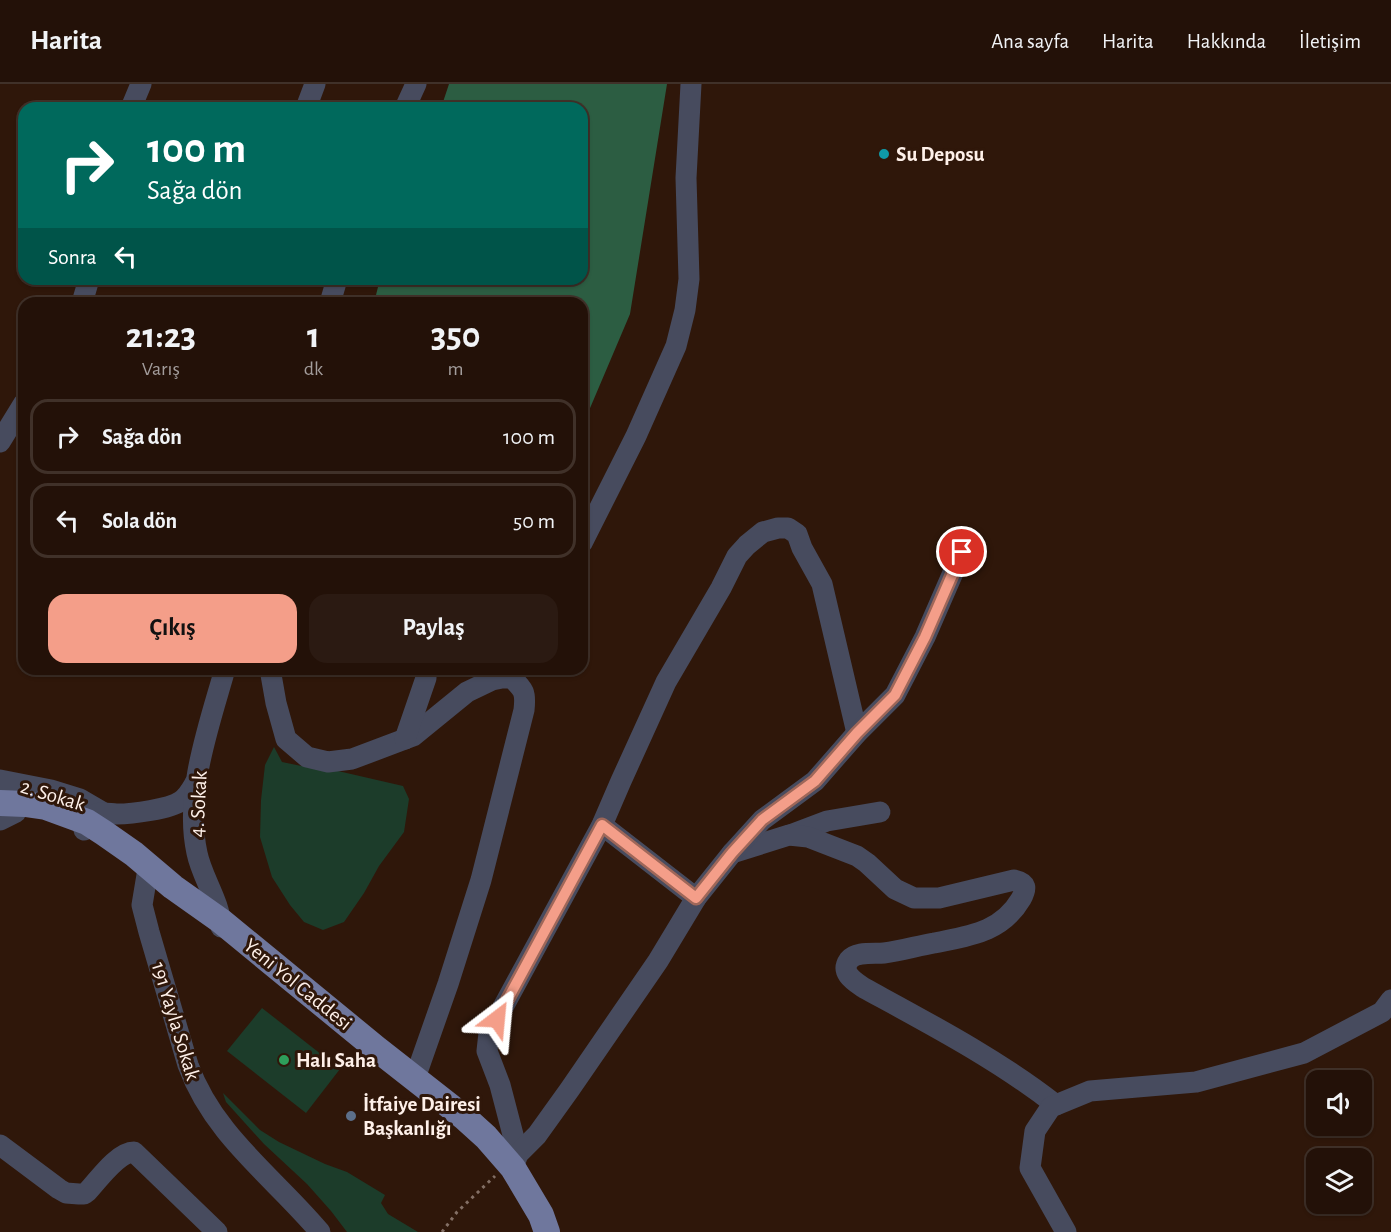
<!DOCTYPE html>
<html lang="tr">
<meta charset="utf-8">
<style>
:root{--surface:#231108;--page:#2b1a12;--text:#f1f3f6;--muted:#a39d9c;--line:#403129;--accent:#f49e89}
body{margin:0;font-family:"Alegreya Sans",sans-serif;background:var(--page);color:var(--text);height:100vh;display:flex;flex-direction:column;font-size:22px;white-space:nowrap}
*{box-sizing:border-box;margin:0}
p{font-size:20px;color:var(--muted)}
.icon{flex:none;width:33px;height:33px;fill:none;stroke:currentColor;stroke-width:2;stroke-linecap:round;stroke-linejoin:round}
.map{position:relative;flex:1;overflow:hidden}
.panel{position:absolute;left:18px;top:213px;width:570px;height:378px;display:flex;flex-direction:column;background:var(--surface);border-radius:18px;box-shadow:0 2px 4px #0004,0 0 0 2px var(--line)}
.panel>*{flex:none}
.hud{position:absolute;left:18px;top:18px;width:570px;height:183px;border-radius:18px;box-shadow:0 2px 4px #0004,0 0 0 2px var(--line);background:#00695c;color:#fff;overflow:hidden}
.fabs{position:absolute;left:1306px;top:986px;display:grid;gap:12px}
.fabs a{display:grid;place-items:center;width:66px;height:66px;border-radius:12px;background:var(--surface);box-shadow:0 2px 4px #0004,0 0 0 2px var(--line);font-size:30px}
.pin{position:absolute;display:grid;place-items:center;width:51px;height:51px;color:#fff;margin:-26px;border:3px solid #fff;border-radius:50%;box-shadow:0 2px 6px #0007}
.me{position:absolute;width:66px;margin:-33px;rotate:29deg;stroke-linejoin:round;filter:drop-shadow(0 0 4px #0008)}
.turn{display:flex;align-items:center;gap:21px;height:126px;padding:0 30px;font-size:27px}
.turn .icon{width:78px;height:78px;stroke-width:2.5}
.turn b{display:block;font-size:42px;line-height:51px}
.then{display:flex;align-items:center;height:57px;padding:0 30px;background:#0003;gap:12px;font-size:22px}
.eta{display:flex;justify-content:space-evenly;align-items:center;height:102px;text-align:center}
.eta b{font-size:36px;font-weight:700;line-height:42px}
.primary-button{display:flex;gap:12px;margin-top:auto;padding:12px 30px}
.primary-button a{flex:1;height:69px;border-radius:18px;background:var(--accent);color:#111;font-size:24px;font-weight:700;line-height:69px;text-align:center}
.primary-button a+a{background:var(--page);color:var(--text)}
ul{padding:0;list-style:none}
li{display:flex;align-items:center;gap:18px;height:75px;margin:0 12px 9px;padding:0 18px;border:3px solid var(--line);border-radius:18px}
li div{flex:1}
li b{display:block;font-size:22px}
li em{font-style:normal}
header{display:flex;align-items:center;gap:36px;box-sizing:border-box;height:84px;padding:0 30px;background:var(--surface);border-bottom:2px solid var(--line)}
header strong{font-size:28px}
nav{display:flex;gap:33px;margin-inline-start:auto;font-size:21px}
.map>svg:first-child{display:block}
.green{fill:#1c3c2a}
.forest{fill:#2c5d42}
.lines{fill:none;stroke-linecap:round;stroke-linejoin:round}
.path{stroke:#836f65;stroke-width:3;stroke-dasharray:3 4.5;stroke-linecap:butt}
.minor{stroke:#474b5e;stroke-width:21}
.major{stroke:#6f779d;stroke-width:26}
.route-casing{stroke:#9f6759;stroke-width:15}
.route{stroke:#f49e89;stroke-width:10}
.culture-dot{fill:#0f9aa8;stroke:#2f170a;stroke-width:2}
.leisure-dot{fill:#2e9e5b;stroke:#2f170a;stroke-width:2}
.service-dot{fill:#5c6f8a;stroke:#2f170a;stroke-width:2}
.labels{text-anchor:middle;stroke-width:6;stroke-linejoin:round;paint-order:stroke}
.poi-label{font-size:21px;font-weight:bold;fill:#fef0e9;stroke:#2f170a;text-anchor:start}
.street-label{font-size:21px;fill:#fef0e9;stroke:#2f170a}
</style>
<header>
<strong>Harita</strong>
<nav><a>Ana sayfa</a><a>Harita</a><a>Hakkında</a><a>İletişim</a></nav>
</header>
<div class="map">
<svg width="1391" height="1148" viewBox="0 0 1391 1148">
<rect width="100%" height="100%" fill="#2f170a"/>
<g class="green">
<path d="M 274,663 L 282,678 L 316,685 L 338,687 L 403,702 L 409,715 L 404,748 L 379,782 L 364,809 L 344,838 L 323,846 L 304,838 L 290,821 L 272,793 L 260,753 L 261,716 L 265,681 Z"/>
<path d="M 262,924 L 340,985 L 306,1029 L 227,967 Z"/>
<path d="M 223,1009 L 260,1046 L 279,1058 L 325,1080 L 347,1088 L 385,1111 L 381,1119 L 388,1130 L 418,1148 L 347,1148 L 331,1127 L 307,1100 L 264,1060 L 226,1018 Z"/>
</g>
<path class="forest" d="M 449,0 L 667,0 L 630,230 L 582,343 L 582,219 L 374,219 L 380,195 L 582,195 L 582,24 L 441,24 Z"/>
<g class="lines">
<path class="path" d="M 442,1148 L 457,1128 L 495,1092"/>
<g class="minor">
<path d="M 131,24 L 141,0"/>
<path d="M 306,24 L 315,0"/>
<path d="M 405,24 L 416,0"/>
<path d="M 82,219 L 89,195"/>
<path d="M 330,219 L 337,195"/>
<path d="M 0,358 L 24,319"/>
<path d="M 582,459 L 636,352 L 676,262 L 685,226 L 689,195 L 686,94 L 691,0"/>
<path d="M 270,585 L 276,619 L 286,655 L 307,673 L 328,678 L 352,675 L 413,652 L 467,608 L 492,596 L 502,594 L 512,594 C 524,606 526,608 524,626 L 481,796 L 448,900 L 415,994"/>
<path d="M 405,655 L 426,594 L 426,585"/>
<path d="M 0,696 L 51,706 L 80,715 L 104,729"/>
<path d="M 0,736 L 16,728"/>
<path d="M 602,741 L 696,814"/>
<path d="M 84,746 C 86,740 89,734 94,731 C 101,727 110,730 117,730 C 132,730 170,725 181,717 C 188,712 191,706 195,699"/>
<path d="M 790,751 L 827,737 L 880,728"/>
<path d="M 732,769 L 789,751 L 808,753 L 857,772 L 867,779 L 895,805 L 914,814 L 939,814 L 1014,796 C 1027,799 1027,804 1021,815 C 1001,849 968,852 934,859 C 917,862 901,867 884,869 C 874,870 856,867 849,876 C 840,889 854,897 864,904 C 930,940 997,975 1056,1021"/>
<path d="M 147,791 L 142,821 L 149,848 L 188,981 C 214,1052 273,1092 320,1148"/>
<path d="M 221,843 C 220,817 202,794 197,769 C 184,710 209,642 225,585"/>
<path d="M 0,1061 L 59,1105 L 66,1109 L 79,1110 L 84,1110 L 88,1107 C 99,1095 118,1068 134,1068 L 217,1148"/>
<path d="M 518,1070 L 500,1001 L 487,967 L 489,949 L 602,741 L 621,697 L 666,598 L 721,504 L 737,472 L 747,461 L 763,448 L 778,444 L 788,444 L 797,450 L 802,464 L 822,500 L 857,649"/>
<path d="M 514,1081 L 518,1070 L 537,1051 L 570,1005 L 658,877 L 696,814 L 732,769 L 762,736 L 815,697 L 857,649 L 895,611 L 925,553 L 962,468"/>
<path d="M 1066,1148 L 1030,1084 L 1035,1047 L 1051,1023 L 1090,1007 L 1196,998 L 1304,969 L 1382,928 L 1391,916"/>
</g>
<path class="major" d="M 0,719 L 25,720 L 46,723 L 87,738 L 104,749 L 134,770 L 173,803 L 221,837 L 377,965 L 465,1034 L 486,1053 L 513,1084 L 541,1131 L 547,1148"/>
</g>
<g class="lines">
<defs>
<path id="route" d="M 497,935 L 602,741 L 696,814 L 732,769 L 762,736 L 815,697 L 857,649 L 895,611 L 925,553 L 962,468"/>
</defs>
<use href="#route" class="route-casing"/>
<use href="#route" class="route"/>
</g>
<circle class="culture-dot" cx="884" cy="70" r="6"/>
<circle class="leisure-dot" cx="284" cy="976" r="6"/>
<circle class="service-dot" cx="351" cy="1032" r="6"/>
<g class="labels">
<g class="poi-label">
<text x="896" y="77">Su Deposu</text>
<text x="296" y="983">Halı Saha</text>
<text x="363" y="1027">İtfaiye Dairesi<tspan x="363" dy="24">Başkanlığı</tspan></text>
</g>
<g class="street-label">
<text transform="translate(53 711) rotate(17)" y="7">2. Sokak</text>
<text transform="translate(198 720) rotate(-87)" y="7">4. Sokak</text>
<text transform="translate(298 900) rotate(39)" y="7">Yeni Yol Caddesi</text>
<text transform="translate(176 937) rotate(73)" y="7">191 Yayla Sokak</text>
</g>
</g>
</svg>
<div class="fabs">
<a><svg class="icon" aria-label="sound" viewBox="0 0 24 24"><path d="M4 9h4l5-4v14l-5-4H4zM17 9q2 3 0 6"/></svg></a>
<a><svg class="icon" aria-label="layers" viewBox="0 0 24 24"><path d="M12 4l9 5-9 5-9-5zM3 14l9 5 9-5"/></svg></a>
</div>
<div class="pin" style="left:962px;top:468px;background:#d93025"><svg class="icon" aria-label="arrive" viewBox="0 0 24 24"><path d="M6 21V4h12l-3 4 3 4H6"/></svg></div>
<svg class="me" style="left:497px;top:935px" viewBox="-20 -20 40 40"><path d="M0-17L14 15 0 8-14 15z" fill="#f49e89" stroke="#fff" stroke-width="4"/></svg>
<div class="hud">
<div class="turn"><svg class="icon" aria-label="right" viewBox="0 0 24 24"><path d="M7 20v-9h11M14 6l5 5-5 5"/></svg><div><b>100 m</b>Sağa dön</div></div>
<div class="then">Sonra<svg class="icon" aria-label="left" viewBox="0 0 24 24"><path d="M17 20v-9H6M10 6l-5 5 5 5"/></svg></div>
</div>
<section class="panel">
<div class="eta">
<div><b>21:23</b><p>Varış</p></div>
<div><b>1</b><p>dk</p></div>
<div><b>350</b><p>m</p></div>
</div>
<ul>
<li><svg class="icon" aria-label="right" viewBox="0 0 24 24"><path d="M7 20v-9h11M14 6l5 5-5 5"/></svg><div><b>Sağa dön</b></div><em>100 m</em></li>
<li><svg class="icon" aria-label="left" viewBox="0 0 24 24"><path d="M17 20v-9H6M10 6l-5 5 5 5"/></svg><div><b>Sola dön</b></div><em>50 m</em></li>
</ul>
<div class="primary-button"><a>Çıkış</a><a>Paylaş</a></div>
</section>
</div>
